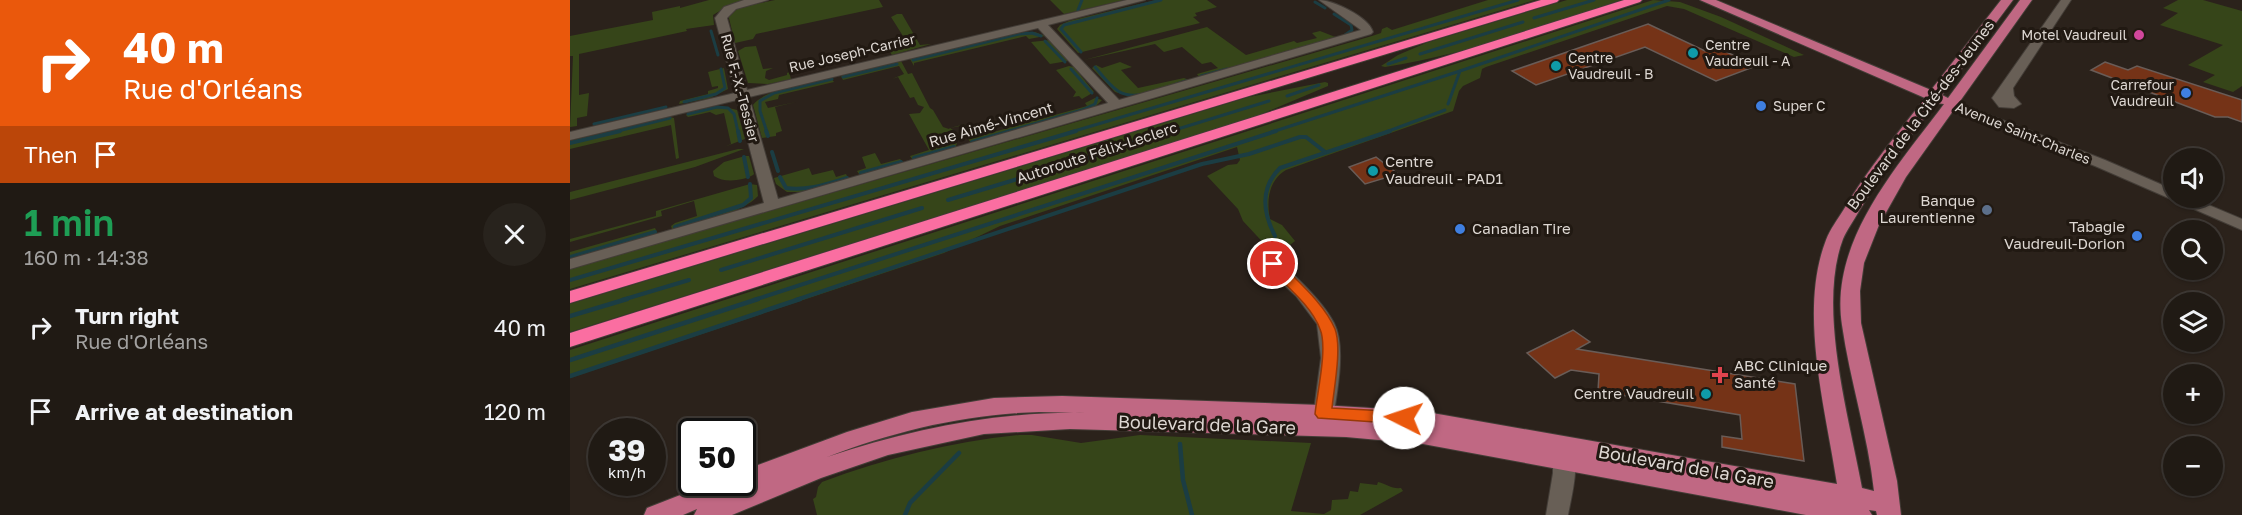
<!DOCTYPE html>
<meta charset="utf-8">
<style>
:root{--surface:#201a14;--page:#28231d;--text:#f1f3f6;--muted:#a2a1a0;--line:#3d3834}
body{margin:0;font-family:"Golos Text",sans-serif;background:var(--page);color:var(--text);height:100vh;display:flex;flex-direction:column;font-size:22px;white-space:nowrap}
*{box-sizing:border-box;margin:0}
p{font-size:20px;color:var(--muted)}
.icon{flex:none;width:33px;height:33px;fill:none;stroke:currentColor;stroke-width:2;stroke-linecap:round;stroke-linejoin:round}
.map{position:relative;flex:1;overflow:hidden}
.side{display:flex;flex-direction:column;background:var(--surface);width:570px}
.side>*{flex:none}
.hud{background:#ea580c;color:#fff;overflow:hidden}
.fabs{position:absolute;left:1593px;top:148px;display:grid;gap:12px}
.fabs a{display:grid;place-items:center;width:60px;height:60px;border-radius:50%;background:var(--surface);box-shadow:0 2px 4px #0004,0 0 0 2px var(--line);font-size:30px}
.speed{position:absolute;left:18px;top:418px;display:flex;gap:12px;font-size:30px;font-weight:700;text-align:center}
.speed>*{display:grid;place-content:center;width:78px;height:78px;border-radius:50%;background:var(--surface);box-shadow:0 2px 4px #0004,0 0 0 2px var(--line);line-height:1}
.speed small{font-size:15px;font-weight:400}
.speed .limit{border:3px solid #111;border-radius:9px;background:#fff;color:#111}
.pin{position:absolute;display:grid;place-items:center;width:51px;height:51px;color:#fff;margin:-26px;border:3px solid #fff;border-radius:50%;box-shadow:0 2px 6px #0007}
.me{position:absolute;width:66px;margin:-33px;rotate:274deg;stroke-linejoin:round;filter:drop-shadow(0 0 4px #0008)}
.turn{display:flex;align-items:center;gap:21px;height:126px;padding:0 24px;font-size:27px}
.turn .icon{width:78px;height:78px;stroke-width:2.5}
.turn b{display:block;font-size:42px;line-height:51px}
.then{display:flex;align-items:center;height:57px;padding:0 24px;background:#0003;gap:12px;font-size:22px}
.round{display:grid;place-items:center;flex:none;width:63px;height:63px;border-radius:32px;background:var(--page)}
.overview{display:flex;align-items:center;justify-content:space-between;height:102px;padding:0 24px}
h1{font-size:36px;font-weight:600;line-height:45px;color:#1e9e55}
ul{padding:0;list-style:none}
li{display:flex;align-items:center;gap:18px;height:84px;padding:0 24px}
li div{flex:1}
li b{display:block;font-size:22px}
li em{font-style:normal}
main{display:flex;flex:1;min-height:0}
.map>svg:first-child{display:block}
.green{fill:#364519}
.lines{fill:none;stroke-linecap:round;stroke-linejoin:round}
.stream-far2{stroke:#1b3d43;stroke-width:3}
.stream-far1{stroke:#1b3d43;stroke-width:4}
.stream{stroke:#1b3d43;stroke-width:4.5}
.building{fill:#753317;stroke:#695c57;stroke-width:1.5}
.minor-casing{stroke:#433d37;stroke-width:2}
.major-casing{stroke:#433d37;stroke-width:2}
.highway-casing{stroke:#433d37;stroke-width:2}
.minor{fill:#685f56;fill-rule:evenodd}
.major{fill:#c06883;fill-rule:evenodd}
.highway{fill:#fa6ea1;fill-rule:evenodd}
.route{fill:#ea580c;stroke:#983908;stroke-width:1.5}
.hotel-dot{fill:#d1479c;stroke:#211912;stroke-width:2}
.culture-dot{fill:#0f9aa8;stroke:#211912;stroke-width:2}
.shop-dot{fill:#3f7fe0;stroke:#211912;stroke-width:2}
.service-dot{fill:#5c6f8a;stroke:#211912;stroke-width:2}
.health-dot{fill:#e0444e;stroke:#211912;stroke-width:2}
.labels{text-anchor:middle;stroke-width:6;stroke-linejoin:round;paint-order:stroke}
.far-poi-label{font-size:14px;fill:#ddd7d2;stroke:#211912;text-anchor:start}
.far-street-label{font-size:14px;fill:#ddd7d2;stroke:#211912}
.street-label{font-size:15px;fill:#ddd7d2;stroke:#211912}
.poi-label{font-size:15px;fill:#ddd7d2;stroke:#211912;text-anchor:start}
.near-street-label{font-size:18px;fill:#ddd7d2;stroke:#211912}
</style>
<main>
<section class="side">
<div class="hud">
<div class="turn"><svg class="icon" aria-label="right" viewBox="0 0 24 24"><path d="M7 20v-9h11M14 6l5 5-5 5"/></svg><div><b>40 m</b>Rue d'Orléans</div></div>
<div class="then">Then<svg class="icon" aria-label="arrive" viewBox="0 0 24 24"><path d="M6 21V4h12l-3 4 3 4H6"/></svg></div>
</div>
<div class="overview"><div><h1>1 min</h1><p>160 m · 14:38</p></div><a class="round"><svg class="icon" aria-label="close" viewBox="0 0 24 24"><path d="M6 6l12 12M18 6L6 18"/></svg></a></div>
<ul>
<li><svg class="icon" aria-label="right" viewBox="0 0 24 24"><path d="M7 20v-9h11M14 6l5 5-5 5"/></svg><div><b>Turn right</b><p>Rue d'Orléans</p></div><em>40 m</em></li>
<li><svg class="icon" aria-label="arrive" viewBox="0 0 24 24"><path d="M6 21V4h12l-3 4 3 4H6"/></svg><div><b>Arrive at destination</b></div><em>120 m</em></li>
</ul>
</section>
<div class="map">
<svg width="1672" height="515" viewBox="0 0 1672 515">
<rect width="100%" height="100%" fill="#2b221b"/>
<g class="green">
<path d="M 139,0 L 182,0 L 158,6 L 143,15 L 144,25 L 116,29 L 117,31 L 9,54 L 9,95 L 19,93 L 17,116 L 7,118 L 7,126 L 0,127 L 3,56 L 0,56 L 0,36 L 83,20 L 82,12 L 110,6 L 110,8 Z"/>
<path d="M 205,0 L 309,0 L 313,7 L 186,34 L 183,39 L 165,43 L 158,14 L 167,8 Z"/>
<path d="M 480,0 L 554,0 L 494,14 Z"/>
<path d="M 586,0 L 637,0 L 647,7 L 625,13 L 627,16 L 623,17 L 630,23 L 508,53 L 487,29 L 490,25 L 499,21 Z"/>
<path d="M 918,0 L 965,0 L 0,289 L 0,269 L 802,36 L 811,33 L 812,29 L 817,27 L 822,30 Z"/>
<path d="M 997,0 L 1051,0 C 974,25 895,55 815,67 L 811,66 L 828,55 L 856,43 Z"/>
<path d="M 1083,0 L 1110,2 L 1151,17 L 1234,55 L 1224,57 L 1114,9 L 1097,6 L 916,67 L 912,69 L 910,78 L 893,86 L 889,91 L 883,111 L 716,170 C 699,180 696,200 700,219 L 712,225 L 725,241 L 714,250 L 705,253 L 700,250 L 673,221 L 668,209 L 637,176 L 658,165 L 667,164 L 670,160 L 667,147 L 430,226 L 374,253 L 0,378 L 0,350 Z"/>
<path d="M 1608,0 L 1633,0 L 1672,11 L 1672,86 L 1663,92 L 1633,82 L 1645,75 L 1618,65 L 1653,45 L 1590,25 L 1608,13 L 1593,8 Z"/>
<path d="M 327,14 L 332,14 L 350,45 L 361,44 L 322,55 L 318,49 L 322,51 L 342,46 L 341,44 L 343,43 L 337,38 L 322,41 L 333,36 L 321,17 Z"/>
<path d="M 637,27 L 676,55 L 724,41 L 727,43 L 747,38 L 742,33 L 750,31 L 768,38 L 629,77 L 627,74 L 648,68 L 641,62 L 632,64 L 612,47 L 594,52 L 585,44 L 514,60 Z"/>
<path d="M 465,32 L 475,36 L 459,39 L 456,36 L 344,63 L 344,66 L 340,59 L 450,33 Z"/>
<path d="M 480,40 L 498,61 L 480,64 L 461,42 Z"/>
<path d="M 186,46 L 193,69 L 203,68 L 196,71 L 195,78 L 199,80 L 217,75 L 217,73 L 219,72 L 221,79 L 198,84 L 178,83 L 168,51 L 175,47 Z"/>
<path d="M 331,61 L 338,74 L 342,73 L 360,108 L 363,110 L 373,127 L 379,129 L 380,128 L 395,124 L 395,125 L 380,128 L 383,130 L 373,133 L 378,145 L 387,143 L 385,149 L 345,160 L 342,159 L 340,156 L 359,150 L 339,114 L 350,113 L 354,107 L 348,105 L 344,97 L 340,98 L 328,77 L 322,79 L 334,74 L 329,66 L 273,80 L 271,76 Z"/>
<path d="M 550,62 L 562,67 L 551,70 L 568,88 L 614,78 L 619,80 L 568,96 L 558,96 L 545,92 L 522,68 L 526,65 L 532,68 Z"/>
<path d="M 499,66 L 504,67 L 524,92 L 512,99 L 509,96 L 503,97 L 506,92 L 486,70 Z"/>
<path d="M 154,68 L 158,89 L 140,98 L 109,104 L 110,101 L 138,94 L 138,91 L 148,88 L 148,86 L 142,87 L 138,72 Z"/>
<path d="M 261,78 L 264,82 L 209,95 L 208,99 L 195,102 L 198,108 L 226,102 L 205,107 L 212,131 L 206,133 L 206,136 L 192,138 L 183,105 C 196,88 240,83 261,78 Z"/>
<path d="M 755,82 L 758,83 L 758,86 L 689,115 L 0,332 L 0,304 L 679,97 Z"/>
<path d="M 525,98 L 532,100 L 525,107 L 401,143 L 398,139 L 517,106 L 515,103 Z"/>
<path d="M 151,106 L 167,110 L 175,139 L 154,147 L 161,144 L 154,113 L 146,115 L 140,112 L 118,117 L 116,115 L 119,112 Z"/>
<path d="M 100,117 L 104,118 L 109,158 L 106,159 L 101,125 L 0,149 L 0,141 Z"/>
<path d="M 168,149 L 174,149 L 125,167 L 0,200 L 0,192 Z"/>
<path d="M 305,153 L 311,164 L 330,159 L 333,162 L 331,164 L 289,174 L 287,171 L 296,168 L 292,157 Z"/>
<path d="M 175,156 L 179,156 L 184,174 L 183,175 C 172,181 154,183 144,176 L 143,171 L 154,162 Z"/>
<path d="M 239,168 L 242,175 L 263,170 L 266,177 L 276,174 L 278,178 L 236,192 L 217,192 L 206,184 L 204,178 Z"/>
<path d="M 180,184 L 187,185 L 188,196 C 175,211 123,227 102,229 L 101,226 L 105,223 L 127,216 L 124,201 L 91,211 L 92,216 L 0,242 L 0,239 L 86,216 L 86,211 Z"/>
<path d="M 85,228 L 87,232 L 86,234 L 0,259 L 0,252 Z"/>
<path d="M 449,435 L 462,435 L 511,443 L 570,435 L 741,443 L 721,511 L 754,514 L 761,510 L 762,500 L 778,499 L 780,491 L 788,492 L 790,483 L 807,485 L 808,482 C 817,484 821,489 831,488 L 833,491 L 790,515 L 247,515 L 243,499 L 246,497 L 248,487 L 252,482 C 317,458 380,442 449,435 Z"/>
</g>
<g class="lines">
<g class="stream-far2">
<path d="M 745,2 L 755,8"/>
<path d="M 508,10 L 512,0"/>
<path d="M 764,14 L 781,25 L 782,30 L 775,35"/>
<path d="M 964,18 L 1024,0"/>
<path d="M 141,31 L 148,55"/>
<path d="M 475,41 L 495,62"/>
<path d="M 511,52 L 491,29 L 494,25 L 591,0"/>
<path d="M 850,54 L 953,22"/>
<path d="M 343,60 L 449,34 L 462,33 L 471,36"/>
<path d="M 818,64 L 836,58"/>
<path d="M 525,67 C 532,75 539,85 548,91 C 566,103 598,86 616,81"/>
<path d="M 501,69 L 522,93"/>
<path d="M 631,76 L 657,69"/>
<path d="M 273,77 L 327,64"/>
<path d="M 717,96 L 749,85"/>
<path d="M 114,102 L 146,94 L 155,88 L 151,69"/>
<path d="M 878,104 L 890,71 L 1099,0"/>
<path d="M 118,114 L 147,107 L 158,108 L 164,114 L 168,132"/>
<path d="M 24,124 L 96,107"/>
<path d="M 44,132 L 100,118"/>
<path d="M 197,132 L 190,111 L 190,101 L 204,93 L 262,79"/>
<path d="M 436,132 L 512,110 L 525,104 L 527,98"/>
<path d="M 501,132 L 948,0"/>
<path d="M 598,132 L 699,101"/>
<path d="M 702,132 L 890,71"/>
<path d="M 816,132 L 875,110"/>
</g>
<g class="stream-far1">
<path d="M 168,131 L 170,141"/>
<path d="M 196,131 L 198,136"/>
<path d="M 402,142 L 441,131"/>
<path d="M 0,143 L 50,131"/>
<path d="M 562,143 L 602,131"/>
<path d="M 202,152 L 208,171"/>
<path d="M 174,157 L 178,177"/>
<path d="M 344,158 L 384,147"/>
<path d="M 291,173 L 331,162"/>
<path d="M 210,177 L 216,188 C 237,191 257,184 277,178"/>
<path d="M 378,200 L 543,150"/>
<path d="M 105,227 L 173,205 L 181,198 L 180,184"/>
<path d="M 705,236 C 693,213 690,188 710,168 L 820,131"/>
<path d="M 0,257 L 85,232"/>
<path d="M 151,270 L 352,208"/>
<path d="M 0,280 L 506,131"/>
<path d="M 52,300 L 119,280"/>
<path d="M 184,300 L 706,131"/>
<path d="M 226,300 L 632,164 L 679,154 L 730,137 L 736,137 L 755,152"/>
</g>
<g class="stream">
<path d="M 0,316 L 57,299"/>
<path d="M 0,360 L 188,299"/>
<path d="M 0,376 L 230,299"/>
<path d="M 610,444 L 613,480 L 622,515"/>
<path d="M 335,515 L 340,503 L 389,453"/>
</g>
</g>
<g class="building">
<path d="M 1078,24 L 1135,51 L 1146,47 L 1186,66 L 1146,81 L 1075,47 L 966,85 L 942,71 Z"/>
<path d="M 1535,62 L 1558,70 L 1567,66 L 1672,100 L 1672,122 L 1658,117 L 1645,117 L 1521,70 Z"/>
<path d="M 806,157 L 828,174 L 795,184 L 779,167 Z"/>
<path d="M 1003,330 L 1020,342 L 1007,349 L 1225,384 L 1234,461 L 1152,447 L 1152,436 L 1172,439 L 1170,415 L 1028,391 L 1029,374 L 1001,370 L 985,378 L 957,353 Z"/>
</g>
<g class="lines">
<defs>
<g id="minor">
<path d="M 174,0 L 198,0 L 166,9 L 157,18 L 177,90 L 557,0 L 575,0 L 478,25 L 549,100 L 791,30 L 749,0 C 763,0 799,17 803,32 L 801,34 L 0,269 L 0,259 L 194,203 L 167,100 L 0,140 L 0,132 L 165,93 L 145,18 L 154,7 ZM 468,28 L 538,103 L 208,199 L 179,97 Z"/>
<path d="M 1491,0 L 1501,0 L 1443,88 L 1444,96 L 1451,104 L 1444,108 L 1429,107 L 1422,98 Z"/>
<path d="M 1381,100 L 1535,160 L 1604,190 L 1604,198 L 1622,198 L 1672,219 L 1672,230 L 1525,166 L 1376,107 L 1374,104 Z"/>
<path d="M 695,255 C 711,259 721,272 732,283 C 744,295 756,308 764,323 C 777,348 766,397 762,425 L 759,430 L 752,433 L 745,430 L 742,425 L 751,358 L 747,324 L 726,296 L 687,260 L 689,256 Z"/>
<path d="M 993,439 L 1000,441 C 1011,462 1002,493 998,515 L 976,515 L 983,473 L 983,447 L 986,441 Z"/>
</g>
<path id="major" d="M 1130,0 L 1146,0 L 1361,90 L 1431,0 L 1443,0 L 1372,95 L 1378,98 L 1450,0 L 1462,0 L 1336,177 L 1309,225 L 1294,263 L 1290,291 L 1291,323 L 1327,481 L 1331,515 L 1307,515 L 1306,511 L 1299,510 L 1302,515 L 1236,515 L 853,444 L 776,437 L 500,429 L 414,434 L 318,455 L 251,478 L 162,515 L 124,515 L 127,509 L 113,515 L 74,515 L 77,508 L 141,483 L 172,483 L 172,471 L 277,432 L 342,412 L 424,398 L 492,396 L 751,405 L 851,411 L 1267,484 C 1256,410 1228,312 1256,240 C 1260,229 1268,219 1274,209 C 1298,169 1327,134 1355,98 ZM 1366,103 L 1374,104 C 1328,166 1259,241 1272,325 C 1280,381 1298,435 1304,491 L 1292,488 C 1279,417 1247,308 1273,239 C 1277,230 1284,220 1289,211 C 1312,173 1339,138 1366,103 ZM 469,412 L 516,413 C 427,411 341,429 257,457 C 325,431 395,414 469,412 Z"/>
<g id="highway">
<path d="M 971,0 L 989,0 L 987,2 L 0,303 L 0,291 Z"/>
<path d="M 1054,0 L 1072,0 L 1070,2 L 0,347 L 0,333 Z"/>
</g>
</defs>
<use href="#minor" class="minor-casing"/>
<use href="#major" class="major-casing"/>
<use href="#highway" class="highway-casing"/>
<use href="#minor" class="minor"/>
<use href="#major" class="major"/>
<use href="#highway" class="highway"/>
</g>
<path class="route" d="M 703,260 L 708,261 C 728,282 754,303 765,329 C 772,348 764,388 762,408 L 834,412 L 840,414 L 843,418 L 840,422 L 834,424 L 748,418 L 745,414 C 747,393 758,348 750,329 C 741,305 716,286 698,267 L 696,264 L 698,261 Z"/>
<circle class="hotel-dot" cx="1569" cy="35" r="6"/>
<g class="culture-dot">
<circle cx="1123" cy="53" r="6"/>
<circle cx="986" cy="66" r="6"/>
<circle cx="803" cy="171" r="6"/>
<circle cx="1136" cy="394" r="6"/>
</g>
<g class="shop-dot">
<circle cx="1616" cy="93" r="6"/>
<circle cx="1191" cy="106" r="6"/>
<circle cx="890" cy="229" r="6"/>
<circle cx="1567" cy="236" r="6"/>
</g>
<circle class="service-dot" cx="1417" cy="210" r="6"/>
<path class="health-dot" d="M1147 366h6v6h6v6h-6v6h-6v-6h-6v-6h6z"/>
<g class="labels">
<g class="far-poi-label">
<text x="1557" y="40" text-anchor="end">Motel Vaudreuil</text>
<text x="1135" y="50">Centre<tspan x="1135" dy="16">Vaudreuil - A</tspan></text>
<text x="998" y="63">Centre<tspan x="998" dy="16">Vaudreuil - B</tspan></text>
<text x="1604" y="90" text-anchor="end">Carrefour<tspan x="1604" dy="16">Vaudreuil</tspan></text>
<text x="1203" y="111">Super C</text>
</g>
<g class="far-street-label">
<text transform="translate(282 53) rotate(-13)" y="5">Rue Joseph-Carrier</text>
<text transform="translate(170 88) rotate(75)" y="5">Rue F.-X.-Tessier</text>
<text transform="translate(1453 133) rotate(22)" y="5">Avenue Saint-Charles</text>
</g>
<g class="street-label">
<text transform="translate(1351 115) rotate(-53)" y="5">Boulevard de la Cité-des-Jeunes</text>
<text transform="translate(421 125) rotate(-16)" y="5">Rue Aimé-Vincent</text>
<text transform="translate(527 153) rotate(-18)" y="5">Autoroute Félix-Leclerc</text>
</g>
<g class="poi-label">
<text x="815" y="167">Centre<tspan x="815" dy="17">Vaudreuil - PAD1</tspan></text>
<text x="1405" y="206" text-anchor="end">Banque<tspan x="1405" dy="17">Laurentienne</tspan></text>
<text x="1555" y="232" text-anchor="end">Tabagie<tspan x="1555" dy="17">Vaudreuil-Dorion</tspan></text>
<text x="902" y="234">Canadian Tire</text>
<text x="1164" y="371">ABC Clinique<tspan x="1164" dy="17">Santé</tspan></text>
<text x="1124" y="399" text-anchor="end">Centre Vaudreuil</text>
</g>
<g class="near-street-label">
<text transform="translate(637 425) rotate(2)" y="6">Boulevard de la Gare</text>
<text transform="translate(1116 467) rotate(10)" y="6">Boulevard de la Gare</text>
</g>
</g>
</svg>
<div class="fabs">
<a><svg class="icon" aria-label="sound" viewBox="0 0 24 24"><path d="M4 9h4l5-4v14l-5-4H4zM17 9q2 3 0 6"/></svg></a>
<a><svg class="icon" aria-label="search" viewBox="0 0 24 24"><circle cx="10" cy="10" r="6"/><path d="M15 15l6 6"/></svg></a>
<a><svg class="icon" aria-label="layers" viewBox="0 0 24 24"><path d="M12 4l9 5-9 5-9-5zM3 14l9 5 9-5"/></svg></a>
<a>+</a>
<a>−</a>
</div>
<div class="speed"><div>39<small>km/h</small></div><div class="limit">50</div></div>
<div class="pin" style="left:703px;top:264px;background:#d93025"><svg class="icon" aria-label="arrive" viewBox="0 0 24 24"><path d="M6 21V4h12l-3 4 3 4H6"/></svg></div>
<svg class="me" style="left:834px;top:418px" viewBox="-20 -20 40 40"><circle r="19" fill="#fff"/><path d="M0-13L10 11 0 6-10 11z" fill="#ea580c"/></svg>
</div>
</main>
